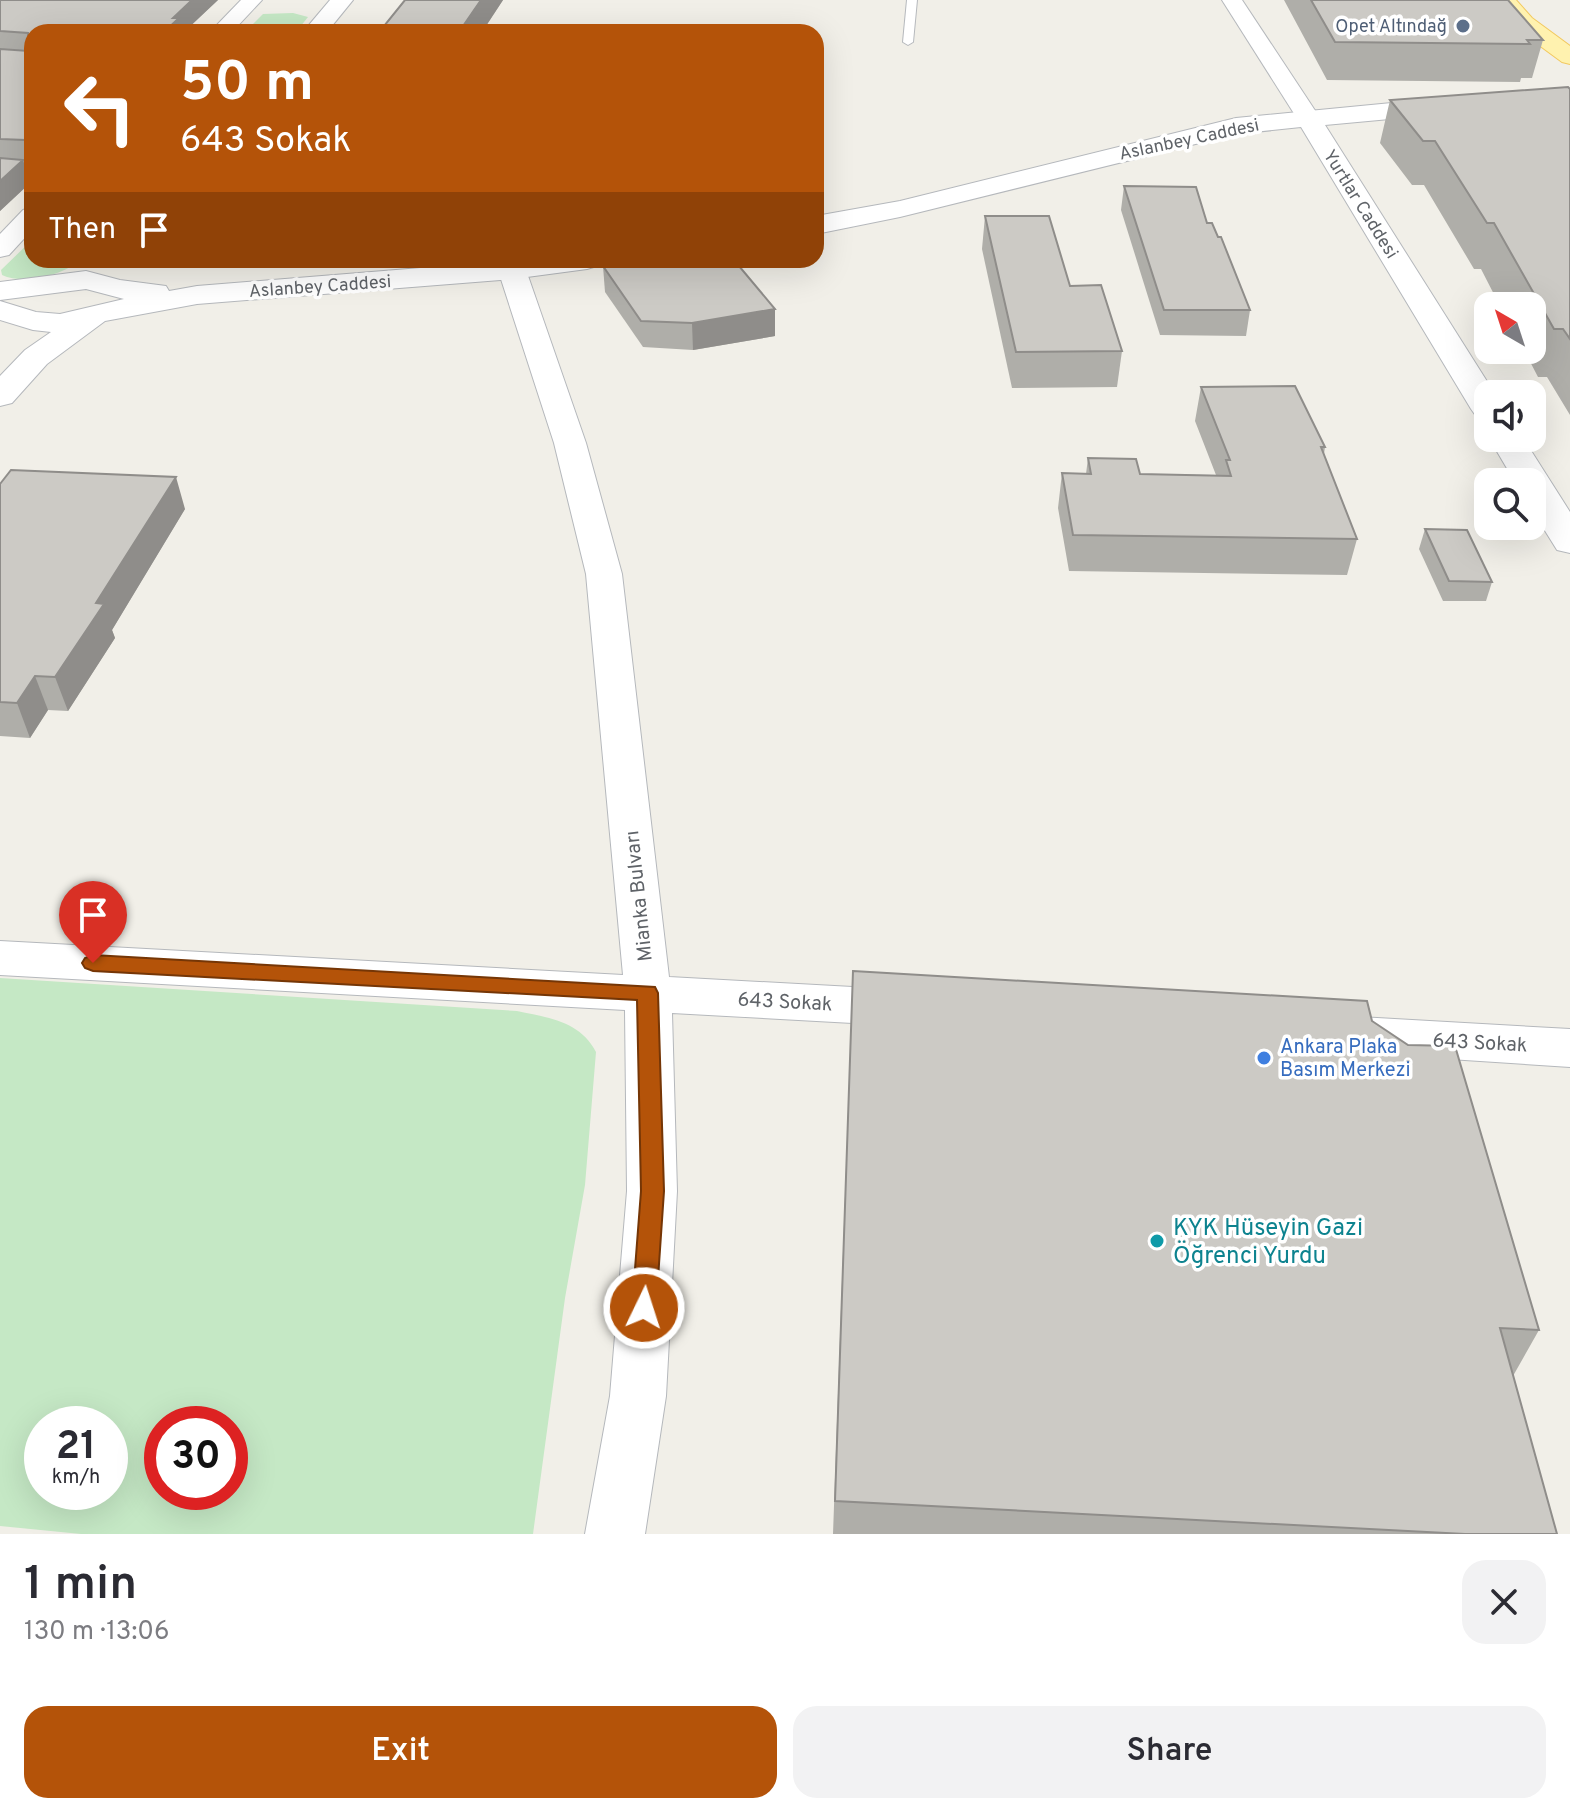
<!DOCTYPE html>
<meta charset="utf-8">
<style>
:root{--surface:#fff;--page:#f2f2f3;--text:#2b2b33;--muted:#7c7c81;--accent:#b45309}
body{margin:0;font-family:Overpass,sans-serif;background:var(--page);color:var(--text);height:100vh;display:flex;flex-direction:column;font-size:30px;white-space:nowrap}
*{box-sizing:border-box;margin:0}
p{font-size:26px;color:var(--muted)}
.icon{flex:none;width:44px;height:44px;fill:none;stroke:currentColor;stroke-width:2;stroke-linecap:round;stroke-linejoin:round}
.map{position:relative;height:1534px;overflow:hidden}
.panel{display:flex;flex-direction:column;background:var(--surface);flex:1}
.panel>*{flex:none}
.hud{position:absolute;left:24px;top:24px;width:800px;height:244px;border-radius:24px;box-shadow:0 8px 32px #0002;background:#b45309;color:#fff;overflow:hidden}
.needle{width:52px;rotate:321deg}
.buttons{position:absolute;left:1474px;top:292px;display:grid;gap:16px}
.buttons a{display:grid;place-items:center;width:72px;height:72px;border-radius:16px;background:var(--surface);box-shadow:0 8px 32px #0002;font-size:40px}
.speed{position:absolute;left:24px;top:1406px;display:flex;gap:16px;font-size:40px;font-weight:700;text-align:center}
.speed>*{display:grid;place-content:center;width:104px;height:104px;border-radius:50%;background:var(--surface);box-shadow:0 8px 32px #0002;line-height:1}
.speed small{font-size:20px;font-weight:400}
.speed .limit{border:12px solid #d22;background:#fff;color:#111}
.pin{position:absolute;display:grid;place-items:center;width:68px;height:68px;color:#fff;margin:-82px -34px;border-radius:50% 50% 50% 0;rotate:-45deg;box-shadow:0 0 8px #0007}
.pin .icon{rotate:45deg}
.me{position:absolute;width:88px;margin:-44px;rotate:4deg;stroke-linejoin:round;filter:drop-shadow(0 0 6px #0008)}
.turn{display:flex;align-items:center;gap:28px;height:168px;padding:0 24px;font-size:36px}
.turn .icon{width:104px;height:104px;stroke-width:2.5}
.turn b{display:block;font-size:56px;line-height:68px}
.then{display:flex;align-items:center;height:76px;padding:0 24px;background:#0003;gap:16px;font-size:30px}
.round{display:grid;place-items:center;flex:none;width:84px;height:84px;border-radius:24px;background:var(--page)}
.head{display:flex;align-items:center;justify-content:space-between;height:136px;padding:0 24px}
h1{font-size:48px;font-weight:600;line-height:60px}
.cta{display:flex;gap:16px;margin-top:auto;padding:16px 24px}
.cta a{flex:1;height:92px;border-radius:24px;background:var(--accent);color:#fff;font-size:32px;font-weight:600;line-height:92px;text-align:center}
.cta a+a{background:var(--page);color:var(--text)}
.map>svg:first-child{display:block}
.green{fill:#c5e8c5;fill-rule:evenodd}
.lines{fill:none;stroke-linecap:round;stroke-linejoin:round}
.service-casing{stroke:#b5b8bc;stroke-width:2}
.minor-casing{stroke:#b5b8bc;stroke-width:2}
.tertiary-casing{stroke:#b5b8bc;stroke-width:2}
.primary-casing{stroke:#f2c960;stroke-width:2}
.service{fill:#fff;fill-rule:evenodd}
.minor{fill:#fff;fill-rule:evenodd}
.tertiary{fill:#fff;fill-rule:evenodd}
.primary{fill:#fff2af;fill-rule:evenodd}
.wall{fill:#afaea9}
.shaded-wall{fill:#8f8d8a}
.building{fill:#cccac5;stroke:#8f8d8a;stroke-width:2}
.route{fill:#b45309;stroke:#753606;stroke-width:2}
.service-dot{fill:#5c6f8a;stroke:#fff;stroke-width:3}
.shop-dot{fill:#3f7fe0;stroke:#fff;stroke-width:3}
.culture-dot{fill:#0f9aa8;stroke:#fff;stroke-width:3}
.labels{text-anchor:middle;stroke-width:7;stroke-linejoin:round;paint-order:stroke}
.far-service-label{font-size:18px;fill:#4e5e75;stroke:#fff;text-anchor:end}
.far-street-label{font-size:18px;fill:#5f6368;stroke:#fff}
.street-label{font-size:20px;fill:#5f6368;stroke:#fff}
.shop-label{font-size:20px;fill:#366cbe;stroke:#fff;text-anchor:start}
.near-culture-label{font-size:24px;fill:#0d838f;stroke:#fff;text-anchor:start}
</style>
<div class="map">
<svg width="1570" height="1534" viewBox="0 0 1570 1534">
<rect width="100%" height="100%" fill="#f1efe8"/>
<g class="green">
<path d="M 293,13 L 308,17 L 296,32 L 245,32 L 263,14 Z"/>
<path d="M 32,240 L 32,260 L 80,260 C 62,276 24,285 2,275 L 1,270 Z"/>
<path d="M 0,978 L 517,1011 C 549,1018 580,1021 596,1052 L 585,1185 L 565,1298 L 533,1534 L 81,1534 L 0,1526 ZM 42,1424 L 110,1424 L 110,1492 L 42,1492 ZM 162,1424 L 230,1424 L 230,1492 L 162,1492 Z"/>
</g>
<g class="lines">
<defs>
<path id="service" d="M 907,0 L 917,0 L 913,42 L 908,45 L 903,42 Z"/>
<g id="minor">
<path d="M 241,0 L 262,0 L 232,32 L 210,32 Z"/>
<path d="M 1222,0 L 1242,0 L 1320,118 L 1316,123 L 1300,123 Z"/>
<path d="M 0,164 L 32,166 L 32,180 L 0,178 Z"/>
<path d="M 32,207 L 32,230 L 9,255 L 0,257 L 0,234 L 23,210 Z"/>
<path d="M 512,262 L 522,264 L 526,270 L 586,443 L 622,574 L 669,977 L 907,990 L 923,995 L 930,1008 L 923,1021 L 907,1026 L 672,1013 L 677,1191 L 666,1396 L 645,1534 L 585,1534 L 610,1396 L 627,1191 L 625,1010 L 0,975 L 0,941 L 623,975 L 586,574 L 554,443 L 498,270 L 502,264 Z"/>
<path d="M 1342,1016 L 1570,1029 L 1570,1067 L 1342,1052 L 1325,1047 L 1319,1034 L 1325,1021 Z"/>
</g>
<g id="tertiary">
<path d="M 330,0 L 353,0 L 327,32 L 303,32 Z"/>
<path d="M 1570,92 L 1570,108 L 1433,115 L 1325,125 L 1495,394 L 1488,394 L 1488,419 L 1476,416 L 1471,409 L 1301,127 L 1236,134 L 900,217 L 816,234 L 816,216 L 900,201 L 1236,118 L 1433,99 Z"/>
<path d="M 520,260 L 602,260 L 597,266 L 587,269 L 512,279 L 197,304 L 105,321 L 47,364 L 12,403 L 0,406 L 0,376 L 25,350 L 51,332 L 33,330 L 0,320 L 0,301 L 36,312 L 60,314 L 124,299 L 86,289 L 0,300 L 0,282 L 86,271 L 120,280 L 166,286 L 169,291 L 197,286 Z"/>
<path d="M 1489,438 L 1523,438 L 1570,512 L 1570,553 L 1557,550 L 1532,510 L 1532,482 L 1515,482 Z"/>
</g>
<path id="primary" d="M 1493,0 L 1516,0 L 1532,18 L 1570,46 L 1570,64 L 1562,62 L 1516,28 Z"/>
</defs>
<use href="#service" class="service-casing"/>
<use href="#minor" class="minor-casing"/>
<use href="#tertiary" class="tertiary-casing"/>
<use href="#primary" class="primary-casing"/>
<use href="#service" class="service"/>
<use href="#minor" class="minor"/>
<use href="#tertiary" class="tertiary"/>
<use href="#primary" class="primary"/>
</g>
<g class="wall">
<path d="M 0,0 L 218,0 L 184,32 L 32,32 L 30,163 L 24,163 L 30,183 L 0,211 Z"/>
<path d="M 405,0 L 503,0 L 482,32 L 385,32 L 384,26 Z"/>
<path d="M 1284,0 L 1508,0 L 1543,40 L 1532,78 L 1521,78 L 1520,82 L 1327,80 Z"/>
<path d="M 1570,89 L 1570,415 L 1547,377 L 1538,377 L 1524,350 L 1532,350 L 1532,306 L 1500,306 L 1481,269 L 1474,269 L 1424,185 L 1412,185 L 1380,143 L 1390,100 Z"/>
<path d="M 1124,186 L 1207,223 L 1250,310 L 1246,336 L 1160,335 L 1121,210 Z"/>
<path d="M 985,216 L 1070,286 L 1122,351 L 1117,387 L 1012,388 L 982,249 Z"/>
<path d="M 603,266 L 775,309 L 775,336 L 693,350 L 643,347 L 605,292 Z"/>
<path d="M 1201,387 L 1325,447 L 1324,454 L 1357,539 L 1347,575 L 1069,571 L 1058,508 L 1062,473 L 1086,474 L 1088,458 L 1140,474 L 1216,475 L 1195,421 Z"/>
<path d="M 0,484 L 185,509 L 112,630 L 115,638 L 68,711 L 48,710 L 30,738 L 0,736 Z"/>
<path d="M 1425,529 L 1492,582 L 1486,601 L 1443,601 L 1419,549 Z"/>
<path d="M 853,971 L 1372,1021 L 1539,1330 L 1513,1376 L 1557,1534 L 833,1534 Z"/>
</g>
<g class="shaded-wall">
<path d="M 192,0 L 218,0 L 184,32 L 164,32 L 173,18 Z"/>
<path d="M 481,0 L 503,0 L 482,32 L 461,32 L 461,29 Z"/>
<path d="M 32,152 L 32,169 L 28,156 Z"/>
<path d="M 23,160 L 30,183 L 0,211 L 0,181 Z"/>
<path d="M 775,309 L 775,336 L 693,350 L 692,323 Z"/>
<path d="M 176,477 L 185,509 L 112,630 L 115,638 L 68,711 L 55,677 L 96,603 Z"/>
<path d="M 35,676 L 48,710 L 30,738 L 17,703 Z"/>
</g>
<g class="building">
<path d="M 0,0 L 192,0 L 173,18 L 179,18 L 164,32 L 32,32 L 32,152 L 28,156 L 25,140 L 0,139 L 0,49 L 28,51 L 28,33 L 0,31 Z"/>
<path d="M 405,0 L 481,0 L 461,29 L 384,26 Z"/>
<path d="M 1311,0 L 1508,0 L 1543,40 L 1527,40 L 1530,44 L 1335,42 Z"/>
<path d="M 1568,87 L 1570,89 L 1570,339 L 1563,329 L 1554,329 L 1494,223 L 1487,223 L 1435,141 L 1423,141 L 1390,100 Z"/>
<path d="M 0,158 L 23,160 L 0,181 Z"/>
<path d="M 1124,186 L 1196,187 L 1207,223 L 1212,223 L 1218,237 L 1221,237 L 1250,310 L 1164,310 Z"/>
<path d="M 985,216 L 1049,216 L 1070,286 L 1101,285 L 1122,351 L 1016,352 Z"/>
<path d="M 646,260 L 734,260 L 775,309 L 692,323 L 641,321 L 603,266 Z"/>
<path d="M 1295,386 L 1325,447 L 1321,447 L 1357,539 L 1073,535 L 1062,473 L 1091,474 L 1088,458 L 1136,459 L 1140,474 L 1231,476 L 1226,460 L 1230,460 L 1201,387 Z"/>
<path d="M 11,470 L 176,477 L 96,603 L 104,604 L 55,677 L 35,676 L 17,703 L 0,702 L 0,484 Z"/>
<path d="M 1425,529 L 1467,530 L 1492,582 L 1449,581 Z"/>
<path d="M 853,971 L 1367,1001 L 1372,1021 L 1408,1045 L 1455,1046 L 1539,1330 L 1500,1328 L 1557,1534 L 1465,1534 L 835,1501 Z"/>
</g>
<path class="route" d="M 93,955 L 655,987 L 658,993 L 664,1191 L 656,1308 L 653,1316 L 644,1319 L 636,1316 L 632,1308 L 641,1191 L 637,1000 L 93,971 L 85,968 L 82,963 L 85,958 Z"/>
<circle class="service-dot" cx="1463" cy="26" r="8"/>
<circle class="shop-dot" cx="1264" cy="1058" r="8"/>
<circle class="culture-dot" cx="1157" cy="1241" r="8"/>
<g class="labels">
<g class="far-service-label">
<text x="1447" y="32">Opet Altındağ</text>
</g>
<g class="far-street-label">
<text transform="translate(1189 139) rotate(-12)" y="6">Aslanbey Caddesi</text>
<text transform="translate(1361 204) rotate(58)" y="6">Yurtlar Caddesi</text>
<text transform="translate(320 286) rotate(-4)" y="6">Aslanbey Caddesi</text>
</g>
<g class="street-label">
<text transform="translate(638 896) rotate(-96)" y="7">Mianka Bulvarı</text>
<text transform="translate(785 1001) rotate(3)" y="7">643 Sokak</text>
<text transform="translate(1480 1042) rotate(3)" y="7">643 Sokak</text>
</g>
<g class="shop-label">
<text x="1280" y="1053">Ankara Plaka<tspan x="1280" dy="23">Basım Merkezi</tspan></text>
</g>
<g class="near-culture-label">
<text x="1173" y="1235">KYK Hüseyin Gazi<tspan x="1173" dy="28">Öğrenci Yurdu</tspan></text>
</g>
</g>
</svg>
<div class="buttons">
<a><svg class="needle" viewBox="-14 -14 28 28"><path d="M0-13l5 13h-10z" fill="#e53935"/><path d="M0 13l5-13h-10z" fill="#7c7c81"/></svg></a>
<a><svg class="icon" aria-label="sound" viewBox="0 0 24 24"><path d="M4 9h4l5-4v14l-5-4H4zM17 9q2 3 0 6"/></svg></a>
<a><svg class="icon" aria-label="search" viewBox="0 0 24 24"><circle cx="10" cy="10" r="6"/><path d="M15 15l6 6"/></svg></a>
</div>
<div class="speed"><div>21<small>km/h</small></div><div class="limit">30</div></div>
<div class="pin" style="left:93px;top:963px;background:#d93025"><svg class="icon" aria-label="arrive" viewBox="0 0 24 24"><path d="M6 21V4h12l-3 4 3 4H6"/></svg></div>
<svg class="me" style="left:644px;top:1308px" viewBox="-20 -20 40 40"><circle r="17" fill="#b45309" stroke="#fff" stroke-width="3"/><path d="M0-11L8 9 0 5-8 9z" fill="#fff"/></svg>
<div class="hud">
<div class="turn"><svg class="icon" aria-label="left" viewBox="0 0 24 24"><path d="M17 20v-9H6M10 6l-5 5 5 5"/></svg><div><b>50 m</b>643 Sokak</div></div>
<div class="then">Then<svg class="icon" aria-label="arrive" viewBox="0 0 24 24"><path d="M6 21V4h12l-3 4 3 4H6"/></svg></div>
</div>
</div>
<section class="panel">
<div class="head"><div><h1>1 min</h1><p>130 m · 13:06</p></div><a class="round"><svg class="icon" aria-label="close" viewBox="0 0 24 24"><path d="M6 6l12 12M18 6L6 18"/></svg></a></div>
<div class="cta"><a>Exit</a><a>Share</a></div>
</section>
